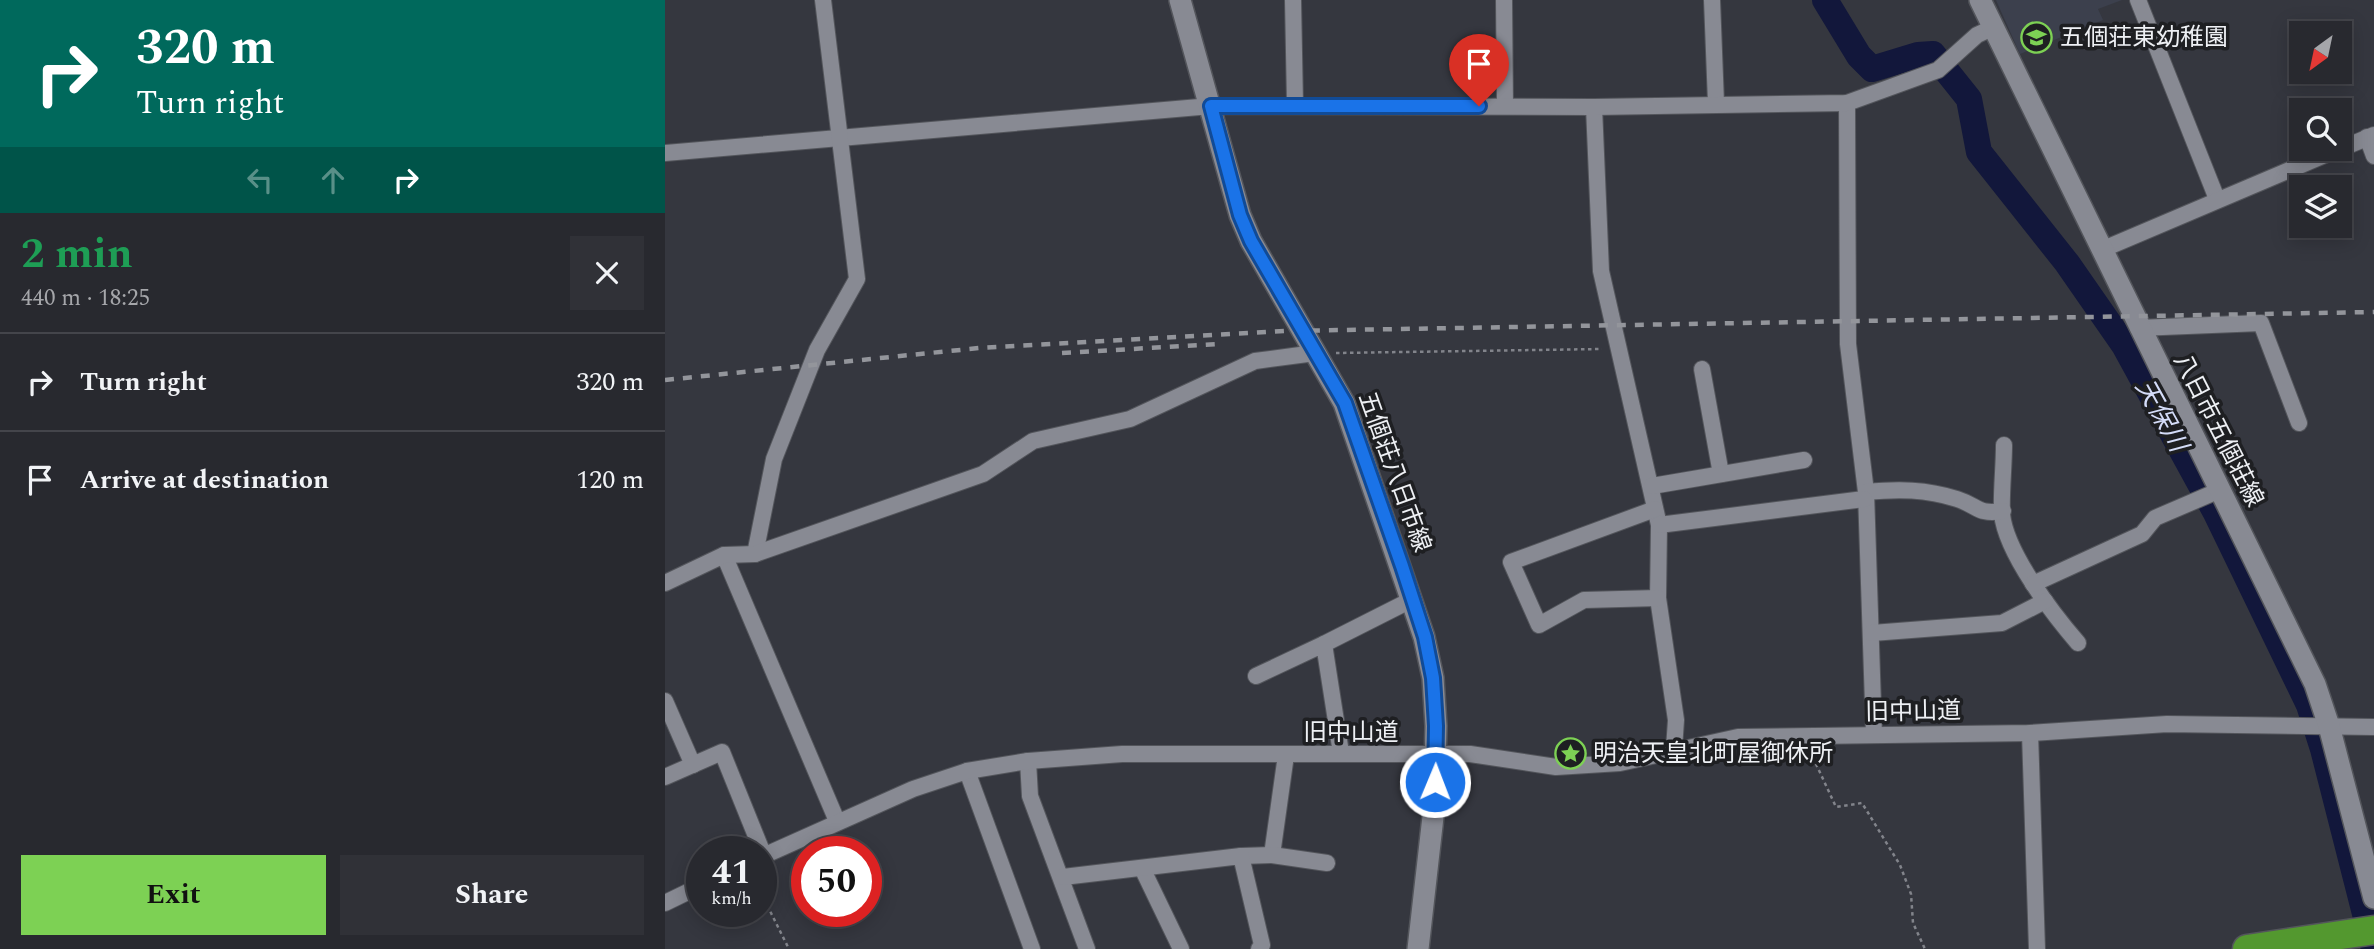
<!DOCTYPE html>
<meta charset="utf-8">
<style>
:root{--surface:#28292f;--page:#303137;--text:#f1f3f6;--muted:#a5a6aa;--line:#44454b;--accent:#7dd154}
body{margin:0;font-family:Spectral,"Noto Sans JP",serif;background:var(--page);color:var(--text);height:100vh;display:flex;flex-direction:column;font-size:26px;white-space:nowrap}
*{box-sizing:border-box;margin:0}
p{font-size:23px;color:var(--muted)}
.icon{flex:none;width:38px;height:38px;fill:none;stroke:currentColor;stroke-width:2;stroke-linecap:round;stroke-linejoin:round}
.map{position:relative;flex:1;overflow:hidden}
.side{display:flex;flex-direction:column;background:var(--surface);width:665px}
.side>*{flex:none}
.banner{background:#00695c;color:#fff;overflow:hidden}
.needle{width:46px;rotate:213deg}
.tools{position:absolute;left:1624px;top:21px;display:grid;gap:14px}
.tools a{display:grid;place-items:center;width:63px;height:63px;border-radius:0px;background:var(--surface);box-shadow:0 4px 18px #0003,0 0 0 2px var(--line);font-size:35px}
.speed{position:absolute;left:21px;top:836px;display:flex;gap:14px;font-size:35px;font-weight:700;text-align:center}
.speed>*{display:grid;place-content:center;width:91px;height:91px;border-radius:50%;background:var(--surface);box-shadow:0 4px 18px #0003,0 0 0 2px var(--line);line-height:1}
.speed small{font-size:18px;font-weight:400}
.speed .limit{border:10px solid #d22;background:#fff;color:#111}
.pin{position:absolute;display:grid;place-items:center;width:60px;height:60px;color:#fff;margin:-72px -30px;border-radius:50% 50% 50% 0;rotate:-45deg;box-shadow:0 0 7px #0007}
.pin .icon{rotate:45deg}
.me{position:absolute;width:77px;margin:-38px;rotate:1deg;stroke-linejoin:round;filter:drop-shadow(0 0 5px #0008)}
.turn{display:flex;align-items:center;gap:24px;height:147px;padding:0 21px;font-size:32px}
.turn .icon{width:91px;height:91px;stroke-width:2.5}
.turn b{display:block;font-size:49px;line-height:60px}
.lanes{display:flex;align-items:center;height:66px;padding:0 21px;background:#0003;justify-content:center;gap:35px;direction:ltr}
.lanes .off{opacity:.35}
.round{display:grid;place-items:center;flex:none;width:74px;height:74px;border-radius:0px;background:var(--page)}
.headline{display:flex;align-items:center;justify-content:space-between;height:119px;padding:0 21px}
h1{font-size:42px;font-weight:700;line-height:52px;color:#1e9e55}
.primary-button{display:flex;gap:14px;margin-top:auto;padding:14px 21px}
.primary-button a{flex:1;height:80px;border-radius:0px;background:var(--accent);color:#111;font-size:28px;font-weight:700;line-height:80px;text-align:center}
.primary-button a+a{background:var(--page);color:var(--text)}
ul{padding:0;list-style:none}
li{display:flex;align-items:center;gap:21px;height:98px;padding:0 21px;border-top:2px solid var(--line)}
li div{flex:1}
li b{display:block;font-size:26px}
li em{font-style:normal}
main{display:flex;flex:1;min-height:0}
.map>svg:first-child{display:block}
.built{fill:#3c404d}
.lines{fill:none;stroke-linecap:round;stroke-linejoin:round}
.river{stroke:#12173b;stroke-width:26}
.street-casing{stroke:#53555b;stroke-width:18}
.secondary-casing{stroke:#53555b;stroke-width:24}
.highway-casing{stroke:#53555b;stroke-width:31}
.path{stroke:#82848b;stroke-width:2.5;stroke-dasharray:3.5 3.5;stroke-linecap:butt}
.street{stroke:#888a93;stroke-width:16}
.secondary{stroke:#888a93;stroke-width:21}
.highway{stroke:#53982f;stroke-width:28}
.rail{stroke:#93959b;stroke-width:4.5;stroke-dasharray:9 9;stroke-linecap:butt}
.route-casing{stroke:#114b97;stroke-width:18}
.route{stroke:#1a73e8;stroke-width:12}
.labels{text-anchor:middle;stroke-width:7;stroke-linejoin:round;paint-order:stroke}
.poi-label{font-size:24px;fill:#eef0f4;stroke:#1e1f22;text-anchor:start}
.street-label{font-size:24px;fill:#eef0f4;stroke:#1e1f22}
.water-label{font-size:26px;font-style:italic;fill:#d4dcf8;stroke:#1e1f22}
</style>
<main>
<section class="side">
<div class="banner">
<div class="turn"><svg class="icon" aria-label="right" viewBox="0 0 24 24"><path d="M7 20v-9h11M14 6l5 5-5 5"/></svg><div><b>320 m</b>Turn right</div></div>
<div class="lanes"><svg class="icon off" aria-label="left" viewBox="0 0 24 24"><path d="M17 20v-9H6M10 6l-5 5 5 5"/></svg><svg class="icon off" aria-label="ahead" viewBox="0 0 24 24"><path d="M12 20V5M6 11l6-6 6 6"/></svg><svg class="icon" aria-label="right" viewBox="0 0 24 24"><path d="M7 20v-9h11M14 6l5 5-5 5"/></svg></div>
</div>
<div class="headline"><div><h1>2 min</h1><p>440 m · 18:25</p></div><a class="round"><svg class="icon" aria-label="close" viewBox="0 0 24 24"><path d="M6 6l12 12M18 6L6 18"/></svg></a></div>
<ul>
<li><svg class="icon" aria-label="right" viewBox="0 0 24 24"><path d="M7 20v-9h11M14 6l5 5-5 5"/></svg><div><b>Turn right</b></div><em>320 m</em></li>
<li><svg class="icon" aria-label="arrive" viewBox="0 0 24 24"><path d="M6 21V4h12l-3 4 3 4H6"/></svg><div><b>Arrive at destination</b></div><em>120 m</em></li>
</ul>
<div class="primary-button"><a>Exit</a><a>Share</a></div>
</section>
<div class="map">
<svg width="1709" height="949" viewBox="0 0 1709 949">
<rect width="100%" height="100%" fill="#35373f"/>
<path class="built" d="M 1331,0 L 1457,0 L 1433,9 L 1438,20 L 1355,54 Z"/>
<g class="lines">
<path class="river" d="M 1160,0 L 1194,56 L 1207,69 L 1253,55 L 1268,54 L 1304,99 L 1314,152 L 1402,263 L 1459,345 L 1551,513 L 1644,705 L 1658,749 L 1709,949"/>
<defs>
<g id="street">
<path d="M 628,0 L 630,104"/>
<path d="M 839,0 L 840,106"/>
<path d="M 1047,0 L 1051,103"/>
<path d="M 1473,0 L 1552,199"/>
<path d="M 1182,103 L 1183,344 L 1201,492 L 1209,735"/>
<path d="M 929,107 L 936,271 L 994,525 L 993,598 L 1011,720 L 1009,749"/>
<path d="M 1702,137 L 1709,156"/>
<path d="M 1675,149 L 1709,135"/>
<path d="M 0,153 L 546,106 L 929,107 L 1182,103 L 1273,70 L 1312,35 L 1327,28"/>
<path d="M 1436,250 L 1674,149"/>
<path d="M 1473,328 L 1596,323 L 1634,423"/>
<path d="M 1037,369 L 1056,474"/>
<path d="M 1339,445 C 1339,467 1336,492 1337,514 C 1341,553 1388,614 1413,643"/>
<path d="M 987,486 L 1139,460"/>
<path d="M 1201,492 C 1233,489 1261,489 1292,499 C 1314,506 1312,515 1338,511"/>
<path d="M 990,509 L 846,562 L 874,625 L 919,600 L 993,598"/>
<path d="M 994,525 L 1199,499"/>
<path d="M 90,554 L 109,459 L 152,350 L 192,279 L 158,0"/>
<path d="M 59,555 L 172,821"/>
<path d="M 0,583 L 59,555 L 90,554 L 318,474 L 368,441 L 465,419 L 590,361 L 650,353"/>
<path d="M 1368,584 L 1477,534 L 1490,518 L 1555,490"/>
<path d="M 1207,633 L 1337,623 L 1380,601"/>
<path d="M 659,644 L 748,599"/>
<path d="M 591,676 L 659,644 L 676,753"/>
<path d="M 0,701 L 28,765"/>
<path d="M 1365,733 L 1372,949"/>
<path d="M 363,761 L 365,796 L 422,949"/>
<path d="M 302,771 L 367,949"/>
<path d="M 0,777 L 57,752 L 99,856"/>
<path d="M 607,855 L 621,755"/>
<path d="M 576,856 L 607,855 L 662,863"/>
<path d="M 96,857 L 248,789 L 302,771 L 363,761 L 457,754 L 805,754 L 891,767 L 955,763 L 1073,737 L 1365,733 L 1502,724 L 1709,727"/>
<path d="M 477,868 L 516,949"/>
<path d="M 398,877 L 576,856 L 597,945 L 594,949"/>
<path d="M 0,903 L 37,885"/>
</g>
<g id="secondary">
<path d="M 515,0 L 575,215 L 586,241 L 679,403 L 759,637 L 768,678 L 771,726 L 769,808 L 753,949"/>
<path d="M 1315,0 L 1650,684 L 1664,726 L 1709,898"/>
</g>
<path id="highway" d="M 1582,949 L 1709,930"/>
</defs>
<use href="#street" class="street-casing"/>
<use href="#secondary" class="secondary-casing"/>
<use href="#highway" class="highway-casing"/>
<g class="path">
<path d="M 671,353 L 937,349"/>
<path d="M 1145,751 L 1171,807 L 1197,803 L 1235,865 L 1246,894 L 1248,923 L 1260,949"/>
<path d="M 96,893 L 124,949"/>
</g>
<use href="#street" class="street"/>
<use href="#secondary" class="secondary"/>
<use href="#highway" class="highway"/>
<g class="rail">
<path d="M 397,353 L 554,344"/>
<path d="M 0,380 L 314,348 L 620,331 L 1709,312"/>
</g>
</g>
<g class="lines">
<defs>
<path id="route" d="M 770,782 L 771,726 L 768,678 L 760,637 L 737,566 L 680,403 L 586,241 L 575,215 L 546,106 L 814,106"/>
</defs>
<use href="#route" class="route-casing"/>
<use href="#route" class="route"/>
</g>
<defs>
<symbol id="school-ring" viewBox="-11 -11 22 22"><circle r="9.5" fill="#1e1f22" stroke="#7dd154" stroke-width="1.5"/><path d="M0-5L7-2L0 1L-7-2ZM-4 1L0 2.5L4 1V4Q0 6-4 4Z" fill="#7dd154"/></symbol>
<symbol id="sight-ring" viewBox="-11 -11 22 22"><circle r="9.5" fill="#1e1f22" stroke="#7dd154" stroke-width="1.5"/><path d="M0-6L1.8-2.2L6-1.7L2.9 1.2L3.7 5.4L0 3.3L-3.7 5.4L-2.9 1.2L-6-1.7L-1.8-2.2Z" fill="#7dd154"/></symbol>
</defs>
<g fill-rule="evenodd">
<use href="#school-ring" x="1354" y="20" width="35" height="35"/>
<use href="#sight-ring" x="888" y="736" width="35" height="35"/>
</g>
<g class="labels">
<g class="poi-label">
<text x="1395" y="45">五個荘東幼稚園</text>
<text x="928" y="761">明治天皇北町屋御休所</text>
</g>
<g class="street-label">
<text transform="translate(1554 430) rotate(63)" y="8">八日市五個荘線</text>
<text transform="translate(730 472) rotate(70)" y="8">五個荘八日市線</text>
<text transform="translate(1248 711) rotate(-1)" y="8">旧中山道</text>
<text x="686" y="740">旧中山道</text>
</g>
<g class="water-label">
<text transform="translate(1497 415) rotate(61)" y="9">天保川</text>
</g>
</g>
</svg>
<div class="tools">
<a><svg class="needle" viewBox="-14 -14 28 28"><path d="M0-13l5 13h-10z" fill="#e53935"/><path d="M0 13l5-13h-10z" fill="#a5a6aa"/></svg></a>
<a><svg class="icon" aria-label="search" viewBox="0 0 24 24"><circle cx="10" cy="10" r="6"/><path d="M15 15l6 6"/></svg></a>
<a><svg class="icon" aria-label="layers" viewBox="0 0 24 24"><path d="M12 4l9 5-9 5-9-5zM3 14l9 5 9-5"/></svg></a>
</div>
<div class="speed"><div>41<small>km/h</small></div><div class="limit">50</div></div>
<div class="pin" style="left:814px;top:106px;background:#d93025"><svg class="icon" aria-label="arrive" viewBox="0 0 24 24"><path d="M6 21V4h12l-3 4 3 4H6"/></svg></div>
<svg class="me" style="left:770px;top:782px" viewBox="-20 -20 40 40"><circle r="17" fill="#1a73e8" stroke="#fff" stroke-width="3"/><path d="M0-11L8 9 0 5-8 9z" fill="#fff"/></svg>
</div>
</main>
